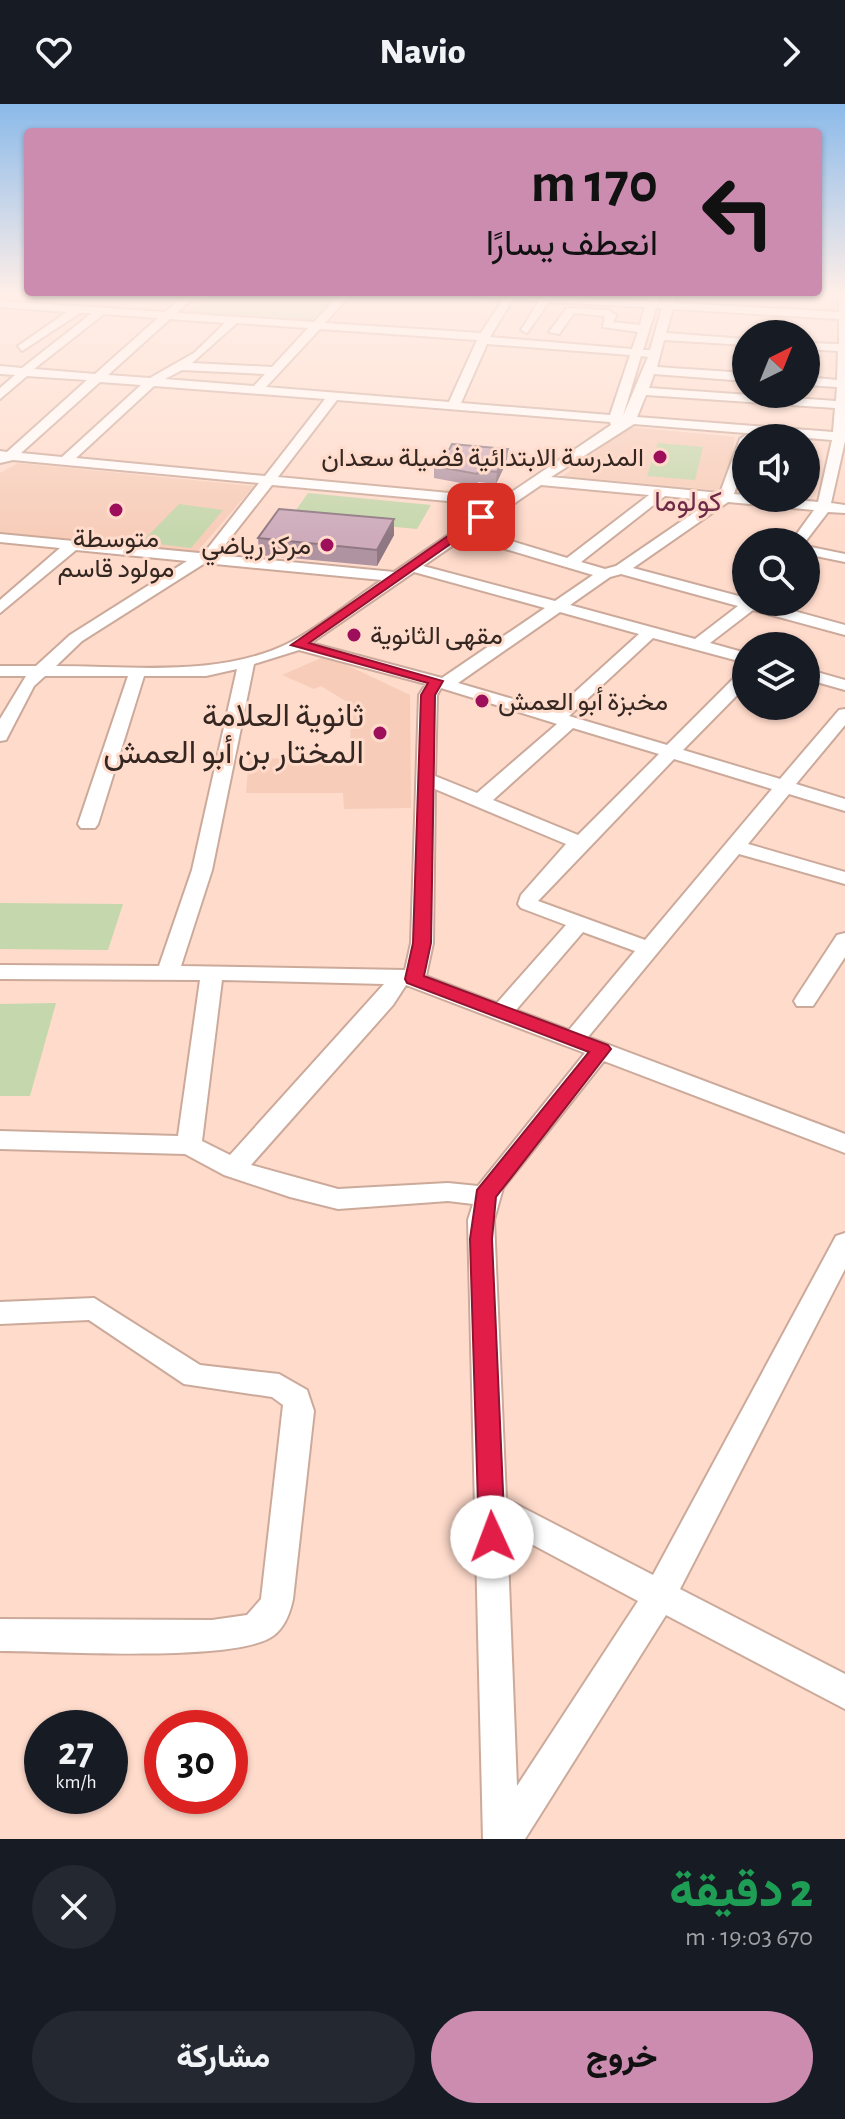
<!DOCTYPE html>
<html lang="ar">
<meta charset="utf-8">
<style>
:root{--surface:#171b24;--page:#242831;--text:#f1f3f6;--muted:#9ea1a6;--accent:#cb8cb0}
body{margin:0;font-family:"Alegreya Sans",Vazirmatn,sans-serif;background:var(--page);color:var(--text);direction:rtl;height:100vh;display:flex;flex-direction:column;font-size:30px;white-space:nowrap}
*{box-sizing:border-box;margin:0}
p{font-size:26px;color:var(--muted)}
.icon{flex:none;width:44px;height:44px;fill:none;stroke:currentColor;stroke-width:2;stroke-linecap:round;stroke-linejoin:round}
.map{position:relative;height:1735px;overflow:hidden;direction:ltr}
.details{display:flex;flex-direction:column;background:var(--surface);flex:1}
.details>*{flex:none}
.top-card{position:absolute;left:24px;top:24px;width:798px;height:168px;border-radius:8px;box-shadow:0 2px 6px #0004;direction:rtl;background:#cb8cb0;color:#111;overflow:hidden}
.needle{width:52px;rotate:43deg}
.tools{position:absolute;left:732px;top:216px;display:grid;gap:16px}
.tools a{display:grid;place-items:center;width:88px;height:88px;border-radius:50%;background:var(--surface);box-shadow:0 2px 6px #0004;font-size:40px}
.speed{position:absolute;left:24px;top:1606px;display:flex;gap:16px;font-size:40px;font-weight:700;text-align:center}
.speed>*{display:grid;place-content:center;width:104px;height:104px;border-radius:50%;background:var(--surface);box-shadow:0 2px 6px #0004;line-height:1}
.speed small{font-size:20px;font-weight:400}
.speed .limit{border:12px solid #d22;background:#fff;color:#111}
.pin{position:absolute;display:grid;place-items:center;width:68px;height:68px;color:#fff;margin:-34px;border-radius:16px;box-shadow:0 4px 12px #0006}
.me{position:absolute;width:88px;margin:-44px;rotate:358deg;stroke-linejoin:round;filter:drop-shadow(0 0 6px #0008)}
.turn{display:flex;align-items:center;gap:28px;height:168px;padding:0 32px;font-size:36px}
.turn .icon{width:104px;height:104px;stroke-width:2.5}
.turn b{display:block;font-size:56px;line-height:68px}
.round{display:grid;place-items:center;flex:none;width:84px;height:84px;border-radius:42px;background:var(--page)}
.overview{display:flex;align-items:center;justify-content:space-between;height:136px;padding:0 32px}
h1{font-size:48px;font-weight:800;line-height:60px;color:#1e9e55}
.cta{display:flex;gap:16px;margin-top:auto;padding:16px 32px}
.cta a{flex:1;height:92px;border-radius:48px;background:var(--accent);color:#111;font-size:32px;font-weight:800;line-height:92px;text-align:center}
.cta a+a{background:var(--page);color:var(--text)}
header{display:flex;justify-content:space-between;align-items:center;height:104px;padding:0 32px;background:var(--surface);font-size:36px;font-weight:800}
.map>svg:first-child{display:block}
.built{fill:#f7cdb9}
.green{fill:#c5d7ac}
.lines{fill:none;stroke-linecap:round;stroke-linejoin:round}
.minor-casing{stroke:#ccaa9b;stroke-width:4}
.minor{fill:#fff;fill-rule:evenodd}
.wall{fill:#b093a1}
.shaded-wall{fill:#907883}
.building{fill:#cdabbb;stroke:#907883;stroke-width:2}
.route{fill:#e11d48;stroke:#92132f;stroke-width:2}
.poi-dot{fill:#9d0e5b;stroke:#ffdbcb;stroke-width:3}
.labels{text-anchor:middle;stroke-width:6;stroke-linejoin:round;paint-order:stroke}
.far-poi-label{font-size:26px;fill:#342721;stroke:#ffdbcb;text-anchor:end}
.far-neighbourhood-label{font-size:28px;fill:#6d2a47;stroke:#ffdbcb}
.poi-label{font-size:32px;fill:#342721;stroke:#ffdbcb;text-anchor:end}
</style>
<header><svg class="icon" aria-label="forward" viewBox="0 0 24 24"><path d="M9 5l7 7-7 7"/></svg>Navio<svg class="icon" aria-label="heart" viewBox="0 0 24 24"><path d="M12 20l-8-8c-3-5 5-10 8-4 3-6 11-1 8 4z"/></svg></header>
<div class="map">
<svg width="845" height="1735" viewBox="0 0 845 1735">
<rect width="100%" height="100%" fill="#ffdbcb"/>
<g class="built">
<path d="M 0,189 L 89,189 L 71,203 L 0,198 Z"/>
<path d="M 629,323 L 735,333 L 725,387 L 563,372 Z"/>
<path d="M 18,359 L 254,382 L 196,449 L 0,431 L 0,369 Z"/>
<path d="M 321,554 L 332,554 L 410,591 L 411,704 L 344,705 L 343,689 L 246,689 L 249,654 L 349,656 L 352,601 L 321,582 L 314,585 L 282,571 Z"/>
</g>
<g class="green">
<path d="M 210,189 L 343,189 L 317,219 L 187,210 Z"/>
<path d="M 658,339 L 703,343 L 695,376 L 647,372 Z"/>
<path d="M 308,389 L 431,401 L 417,425 L 291,413 Z"/>
<path d="M 179,400 L 223,406 L 191,444 L 142,438 Z"/>
<path d="M 0,799 L 123,800 L 108,846 L 0,845 Z"/>
<path d="M 56,899 L 30,992 L 0,992 L 0,900 Z"/>
</g>
<g class="lines">
<defs>
<g id="minor">
<path d="M 187,189 L 198,189 L 177,209 L 314,218 L 341,189 L 352,189 L 325,219 L 481,229 L 503,195 L 452,189 L 647,197 L 650,189 L 660,189 L 658,198 L 664,198 L 667,189 L 677,189 L 675,199 L 839,208 L 839,189 L 845,189 L 845,337 L 831,399 L 845,401 L 845,409 L 828,408 L 805,438 L 791,438 L 814,406 L 728,398 L 633,464 L 746,494 L 746,498 L 761,498 L 845,521 L 845,531 L 753,506 L 710,539 L 746,549 L 746,559 L 653,534 L 569,612 L 667,641 L 740,568 L 746,567 L 746,582 L 683,646 L 780,675 L 839,606 L 845,605 L 845,621 L 796,680 L 845,695 L 845,707 L 789,690 L 748,740 L 845,768 L 845,780 L 739,750 L 588,933 L 845,1030 L 845,1049 L 604,957 L 503,1084 L 494,1116 L 506,1395 L 653,1471 L 836,1132 L 845,1129 L 845,1165 L 680,1485 L 845,1570 L 845,1605 L 666,1511 L 525,1735 L 483,1735 L 468,1116 L 473,1100 L 448,1097 L 338,1105 L 290,1093 L 224,1071 L 185,1050 L 0,1045 L 0,1027 L 178,1032 L 200,876 L 0,875 L 0,861 L 159,862 L 192,766 L 237,565 L 206,572 L 144,572 L 98,720 L 95,724 L 81,724 L 78,720 L 128,572 L 45,572 L 34,582 L 6,636 L 0,637 L 0,615 L 26,572 L 0,572 L 0,562 L 36,562 L 70,531 L 187,457 L 76,446 L 0,509 L 0,496 L 60,444 L 0,438 L 0,430 L 199,449 L 208,444 L 259,379 L 13,356 L 0,359 L 0,347 L 7,348 L 87,276 L 27,272 L 0,295 L 0,284 L 15,271 L 0,270 L 0,262 L 22,264 L 92,209 L 80,209 L 22,247 L 18,242 L 67,208 L 0,203 L 0,197 L 165,208 ZM 513,195 L 539,197 L 521,226 L 527,229 L 549,198 L 645,203 L 640,221 L 613,218 L 616,211 L 608,206 L 567,204 L 549,228 L 559,230 L 574,209 L 605,212 L 603,223 L 638,228 L 632,245 L 490,233 ZM 656,204 L 662,204 L 650,246 L 643,246 ZM 673,205 L 839,215 L 839,240 L 806,239 L 806,245 L 838,247 L 837,276 L 806,273 L 806,281 L 837,283 L 836,297 L 649,284 L 654,270 L 746,277 L 746,269 L 657,263 L 664,236 L 746,241 L 746,235 L 666,229 ZM 104,210 L 158,214 L 95,270 L 34,265 ZM 170,215 L 225,219 L 194,249 L 150,274 L 108,271 ZM 237,219 L 308,224 L 272,263 L 192,259 ZM 320,225 L 477,236 L 449,298 L 266,283 ZM 487,240 L 630,251 L 610,311 L 461,299 ZM 641,252 L 648,253 L 623,312 ZM 182,266 L 265,270 L 254,282 L 165,275 ZM 100,278 L 141,281 L 62,353 L 21,349 ZM 154,282 L 325,295 L 265,372 L 76,354 ZM 646,291 L 835,304 L 833,328 L 637,313 ZM 337,296 L 610,318 L 611,321 L 503,394 L 278,373 ZM 634,320 L 832,336 L 818,398 L 734,390 L 746,354 L 746,334 L 752,334 L 746,331 L 740,335 L 720,389 L 551,373 ZM 272,381 L 492,401 L 394,468 L 217,451 ZM 541,381 L 649,391 L 567,454 L 475,426 ZM 665,392 L 711,397 L 616,462 L 605,465 L 581,458 ZM 465,433 L 593,471 L 555,497 L 423,462 ZM 205,459 L 382,476 C 352,496 323,521 291,538 C 221,574 132,562 56,562 L 82,537 ZM 414,468 L 545,504 L 442,574 L 311,539 ZM 621,470 L 738,502 L 695,535 L 570,501 L 610,473 ZM 560,508 L 639,530 L 554,607 L 458,579 ZM 299,546 L 426,580 L 419,591 L 411,839 L 405,866 L 181,862 L 212,766 L 254,560 ZM 441,584 L 551,618 L 557,620 L 477,689 L 435,672 L 437,591 ZM 573,624 L 659,650 L 578,731 L 493,696 ZM 674,655 L 772,685 L 645,836 L 538,797 ZM 435,685 L 566,740 L 521,791 L 518,800 L 521,804 L 566,821 L 497,899 L 426,872 L 433,839 ZM 583,828 L 635,847 L 569,926 L 516,906 ZM 222,876 L 384,880 L 230,1051 L 202,1037 ZM 406,881 L 585,949 L 478,1082 L 448,1079 L 338,1085 L 251,1061 L 393,901 ZM 507,1427 L 638,1497 L 517,1682 Z"/>
<path d="M 806,442 L 845,450 L 845,458 L 806,450 Z"/>
<path d="M 806,565 L 845,576 L 845,586 L 806,575 Z"/>
<path d="M 845,829 L 845,853 L 813,902 L 797,902 L 794,897 L 797,892 L 837,831 Z"/>
<path d="M 94,1194 L 200,1261 L 279,1270 L 307,1286 L 314,1307 L 293,1495 C 290,1509 285,1523 273,1532 C 236,1559 53,1547 0,1547 L 0,1515 L 212,1516 L 247,1511 L 261,1495 L 283,1301 L 272,1293 L 184,1280 L 89,1216 L 0,1220 L 0,1198 Z"/>
</g>
</defs>
<use href="#minor" class="minor-casing"/>
<use href="#minor" class="minor"/>
</g>
<g class="wall">
<path d="M 507,357 L 496,380 L 478,378 L 477,382 L 434,374 L 434,362 Z"/>
<path d="M 394,415 L 394,431 L 377,462 L 259,451 L 258,434 Z"/>
</g>
<g class="shaded-wall">
<path d="M 508,345 L 507,357 L 496,380 L 497,368 Z"/>
<path d="M 394,415 L 394,431 L 377,462 L 377,446 Z"/>
</g>
<g class="building">
<path d="M 452,340 L 508,345 L 497,368 L 479,366 L 477,370 L 434,362 L 444,346 L 449,346 Z"/>
<path d="M 279,405 L 394,415 L 377,446 L 258,434 Z"/>
</g>
<linearGradient id="sky" x2="0" y2="1"><stop stop-color="#8bbaea"/><stop offset="0.44" stop-color="#ffefe8"/><stop offset="1" stop-color="#ffefe8" stop-opacity="0"/></linearGradient>
<rect width="845" height="432" fill="url(#sky)"/>
<path class="route" d="M 481,409 L 487,413 L 486,415 L 309,539 L 443,577 L 435,591 L 431,839 L 424,872 L 608,941 L 611,945 L 496,1093 L 492,1135 L 505,1433 L 502,1441 L 492,1445 L 483,1441 L 479,1433 L 470,1135 L 477,1086 L 589,948 L 407,879 L 405,875 L 413,839 L 421,591 L 428,579 L 291,541 Z"/>
<g class="poi-dot">
<circle cx="660" cy="353" r="8"/>
<circle cx="116" cy="406" r="8"/>
<circle cx="327" cy="441" r="8"/>
<circle cx="354" cy="531" r="8"/>
<circle cx="482" cy="597" r="8"/>
<circle cx="380" cy="629" r="8"/>
</g>
<g class="labels">
<g class="far-poi-label">
<text x="644" y="362">المدرسة الابتدائية فضيلة سعدان</text>
<text x="116" y="443" text-anchor="middle">متوسطة<tspan x="116" dy="30">مولود قاسم</tspan></text>
<text x="311" y="450">مركز رياضي</text>
<text x="370" y="540" text-anchor="start">مقهى الثانوية</text>
<text x="498" y="606" text-anchor="start">مخبزة أبو العمش</text>
</g>
<g class="far-neighbourhood-label">
<text x="688" y="407">كولوما</text>
</g>
<g class="poi-label">
<text x="364" y="622">ثانوية العلامة<tspan x="364" dy="37">المختار بن أبو العمش</tspan></text>
</g>
</g>
</svg>
<div class="tools">
<a><svg class="needle" viewBox="-14 -14 28 28"><path d="M0-13l5 13h-10z" fill="#e53935"/><path d="M0 13l5-13h-10z" fill="#9ea1a6"/></svg></a>
<a><svg class="icon" aria-label="sound" viewBox="0 0 24 24"><path d="M4 9h4l5-4v14l-5-4H4zM17 9q2 3 0 6"/></svg></a>
<a><svg class="icon" aria-label="search" viewBox="0 0 24 24"><circle cx="10" cy="10" r="6"/><path d="M15 15l6 6"/></svg></a>
<a><svg class="icon" aria-label="layers" viewBox="0 0 24 24"><path d="M12 4l9 5-9 5-9-5zM3 14l9 5 9-5"/></svg></a>
</div>
<div class="speed"><div>27<small>km/h</small></div><div class="limit">30</div></div>
<div class="pin" style="left:481px;top:413px;background:#d93025"><svg class="icon" aria-label="arrive" viewBox="0 0 24 24"><path d="M6 21V4h12l-3 4 3 4H6"/></svg></div>
<svg class="me" style="left:492px;top:1433px" viewBox="-20 -20 40 40"><circle r="19" fill="#fff"/><path d="M0-13L10 11 0 6-10 11z" fill="#e11d48"/></svg>
<div class="top-card">
<div class="turn"><svg class="icon" aria-label="left" viewBox="0 0 24 24"><path d="M17 20v-9H6M10 6l-5 5 5 5"/></svg><div><b>170 m</b>انعطف يسارًا</div></div>
</div>
</div>
<section class="details">
<div class="overview"><div><h1>2 دقيقة</h1><p>670 m · 19:03</p></div><a class="round"><svg class="icon" aria-label="close" viewBox="0 0 24 24"><path d="M6 6l12 12M18 6L6 18"/></svg></a></div>
<div class="cta"><a>خروج</a><a>مشاركة</a></div>
</section>
